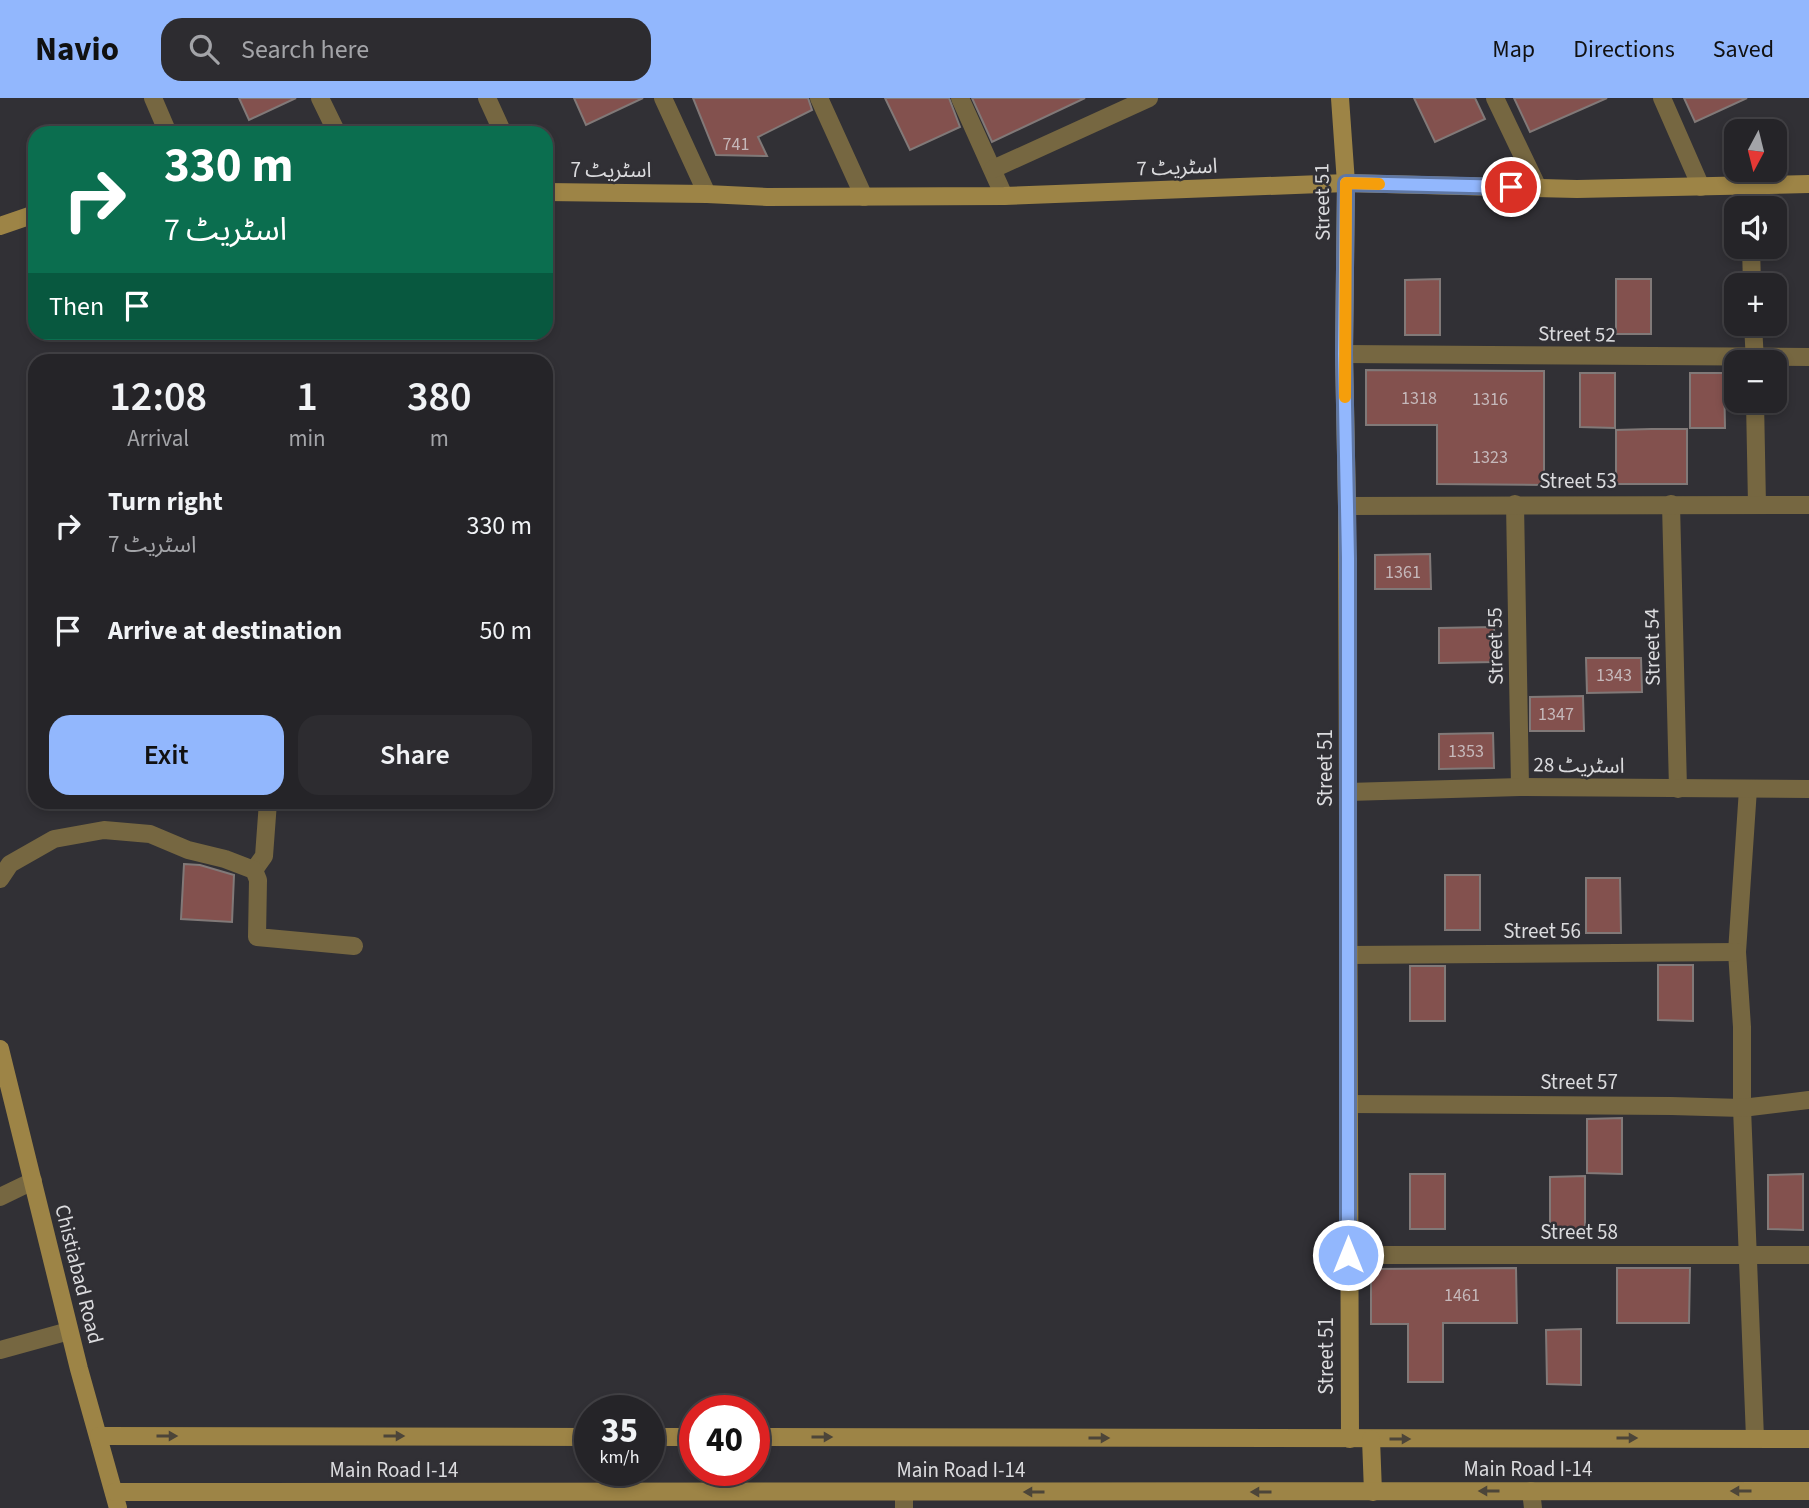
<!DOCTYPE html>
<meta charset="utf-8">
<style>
:root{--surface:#252428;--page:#2d2c30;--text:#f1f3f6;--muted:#a3a4a8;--line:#424145;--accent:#92b7fd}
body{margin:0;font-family:"Source Sans 3","Noto Sans Arabic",sans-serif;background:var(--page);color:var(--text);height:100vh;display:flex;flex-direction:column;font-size:26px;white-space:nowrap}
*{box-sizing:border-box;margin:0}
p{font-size:23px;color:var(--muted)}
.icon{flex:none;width:38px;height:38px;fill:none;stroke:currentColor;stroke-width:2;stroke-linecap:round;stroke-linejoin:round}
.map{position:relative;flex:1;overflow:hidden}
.details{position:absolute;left:28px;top:256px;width:525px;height:455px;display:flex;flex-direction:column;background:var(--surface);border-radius:21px;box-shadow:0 4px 10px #0003,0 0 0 2px var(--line)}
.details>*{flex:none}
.banner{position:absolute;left:28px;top:28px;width:525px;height:214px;border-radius:21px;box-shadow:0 4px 10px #0003,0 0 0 2px var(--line);background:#0b6e4f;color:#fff;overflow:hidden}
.needle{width:46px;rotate:187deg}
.controls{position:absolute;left:1724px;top:21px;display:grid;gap:14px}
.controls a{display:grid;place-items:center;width:63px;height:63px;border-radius:14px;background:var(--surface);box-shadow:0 4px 10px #0003,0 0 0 2px var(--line);font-size:35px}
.speed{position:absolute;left:574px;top:1297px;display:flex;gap:14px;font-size:35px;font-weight:700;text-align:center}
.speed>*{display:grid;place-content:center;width:91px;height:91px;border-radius:50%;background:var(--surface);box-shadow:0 4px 10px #0003,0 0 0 2px var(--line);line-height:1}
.speed small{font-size:18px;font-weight:400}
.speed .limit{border:10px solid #d22;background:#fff;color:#111}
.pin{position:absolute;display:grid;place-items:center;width:60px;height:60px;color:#fff;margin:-30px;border:4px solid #fff;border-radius:50%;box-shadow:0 2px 7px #0007}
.me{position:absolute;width:77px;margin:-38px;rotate:0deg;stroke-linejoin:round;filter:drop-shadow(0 0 5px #0008)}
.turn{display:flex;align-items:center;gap:24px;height:147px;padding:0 21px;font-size:32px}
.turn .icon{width:91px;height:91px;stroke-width:2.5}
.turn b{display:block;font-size:49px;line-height:60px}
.then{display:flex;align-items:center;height:66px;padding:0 21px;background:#0003;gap:14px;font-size:26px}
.eta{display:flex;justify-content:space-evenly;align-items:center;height:119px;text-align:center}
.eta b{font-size:42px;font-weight:600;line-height:49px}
.action{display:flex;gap:14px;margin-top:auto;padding:14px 21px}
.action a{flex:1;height:80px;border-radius:21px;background:var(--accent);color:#111;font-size:28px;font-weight:600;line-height:80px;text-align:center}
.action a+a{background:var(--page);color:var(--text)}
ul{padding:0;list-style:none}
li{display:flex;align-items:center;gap:21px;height:105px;padding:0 21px}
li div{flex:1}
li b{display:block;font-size:26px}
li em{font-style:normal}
header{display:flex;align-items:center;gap:42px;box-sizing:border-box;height:98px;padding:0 35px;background:var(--accent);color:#111}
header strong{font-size:33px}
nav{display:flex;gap:38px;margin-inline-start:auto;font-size:24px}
.search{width:490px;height:63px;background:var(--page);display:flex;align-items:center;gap:18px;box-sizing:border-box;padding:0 24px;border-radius:21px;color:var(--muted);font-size:26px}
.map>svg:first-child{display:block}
.building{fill:#83514e;stroke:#817978;stroke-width:2}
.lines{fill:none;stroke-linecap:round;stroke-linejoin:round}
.street{stroke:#766741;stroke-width:18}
.secondary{stroke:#9d8446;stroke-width:18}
.oneway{fill:#4c4539}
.route-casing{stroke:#5f77a4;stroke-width:18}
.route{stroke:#92b7fd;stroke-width:12}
.slow{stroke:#f59e0b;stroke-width:12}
.labels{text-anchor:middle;stroke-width:5;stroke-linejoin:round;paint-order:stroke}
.number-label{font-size:18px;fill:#c5b8ba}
.street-label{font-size:21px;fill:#dbdbde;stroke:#313035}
</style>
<header>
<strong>Navio</strong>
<div class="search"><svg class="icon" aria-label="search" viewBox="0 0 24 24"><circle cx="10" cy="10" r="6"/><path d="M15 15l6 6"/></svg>Search here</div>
<nav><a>Map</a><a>Directions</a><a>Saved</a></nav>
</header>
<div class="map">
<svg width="1809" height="1410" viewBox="0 0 1809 1410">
<rect width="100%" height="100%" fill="#313035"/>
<g class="building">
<path d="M 239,0 L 296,0 L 249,22 Z"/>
<path d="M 574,0 L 643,0 L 586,27 Z"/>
<path d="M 693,0 L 808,0 L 812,12 L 758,39 L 767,58 L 716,57 Z"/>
<path d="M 885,0 L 949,0 L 960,29 L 910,52 Z"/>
<path d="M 972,0 L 1085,0 L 992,44 Z"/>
<path d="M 1414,0 L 1475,0 L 1485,21 L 1435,44 Z"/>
<path d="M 1514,0 L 1607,0 L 1530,34 Z"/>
<path d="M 1684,0 L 1747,0 L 1695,24 Z"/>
<path d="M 1440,181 L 1440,237 L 1405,237 L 1405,182 Z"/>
<rect x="1616" y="181" width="35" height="55"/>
<path d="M 1366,272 L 1544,273 L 1544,387 L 1437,386 L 1437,327 L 1366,327 Z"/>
<path d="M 1580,275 L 1615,275 L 1615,330 L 1580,329 Z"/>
<path d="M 1690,275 L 1724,275 L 1725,330 L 1690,330 Z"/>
<path d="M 1651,331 L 1687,331 L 1687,386 L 1616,386 L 1616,332 Z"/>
<path d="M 1430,456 L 1431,491 L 1375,491 L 1375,457 Z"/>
<path d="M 1494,529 L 1495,564 L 1439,565 L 1439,530 Z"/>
<path d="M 1586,560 L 1641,560 L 1642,594 L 1587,595 Z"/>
<path d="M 1583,598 L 1584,633 L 1530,633 L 1530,599 Z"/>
<path d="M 1493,635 L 1494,670 L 1439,671 L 1439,636 Z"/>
<path d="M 184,766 L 200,767 L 234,777 L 232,824 L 181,821 Z"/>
<rect x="1445" y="777" width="35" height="55"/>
<path d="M 1586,780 L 1620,780 L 1621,835 L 1586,835 Z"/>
<path d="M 1658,867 L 1693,867 L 1693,923 L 1658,922 Z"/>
<rect x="1410" y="868" width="35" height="55"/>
<path d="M 1622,1020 L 1622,1076 L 1587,1075 L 1587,1021 Z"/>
<rect x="1410" y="1076" width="35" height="55"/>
<path d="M 1803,1076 L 1803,1132 L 1768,1131 L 1768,1077 Z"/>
<path d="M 1585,1078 L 1585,1134 L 1550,1134 L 1550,1079 Z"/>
<path d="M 1516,1170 L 1517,1225 L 1443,1225 L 1443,1284 L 1408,1284 L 1408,1226 L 1371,1226 L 1371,1171 Z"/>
<path d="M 1617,1170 L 1690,1170 L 1689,1225 L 1617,1225 Z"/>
<path d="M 1581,1231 L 1581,1287 L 1547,1286 L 1546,1232 Z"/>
</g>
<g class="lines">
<g class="street">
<path d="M 153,0 L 168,35"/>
<path d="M 320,0 L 337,35"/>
<path d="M 487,0 L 503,35"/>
<path d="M 663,0 L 707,96"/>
<path d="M 819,0 L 864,99"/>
<path d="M 960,0 L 1004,98"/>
<path d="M 1495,0 L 1538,90"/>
<path d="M 1662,0 L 1701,89"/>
<path d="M 993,71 L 1149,0"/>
<path d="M 1749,89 L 1749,110"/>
<path d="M 1751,149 L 1752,187"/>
<path d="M 1753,226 L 1755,264"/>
<path d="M 1344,256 L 1809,259"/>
<path d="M 1755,303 L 1757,407"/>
<path d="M 1515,406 L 1520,689"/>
<path d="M 1671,406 L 1678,691"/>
<path d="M 1347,408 L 1809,407"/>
<path d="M 1748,691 L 1737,854 L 1742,929 L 1742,1010 L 1755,1340"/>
<path d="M 1348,694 L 1520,689 L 1809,691"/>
<path d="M 254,772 L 264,758 L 268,704"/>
<path d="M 0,781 L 10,766 L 54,741 L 104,732 L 150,736 L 188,752 L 225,761 L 254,772 L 258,782 L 257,839 L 354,848"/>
<path d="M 1348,857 L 1737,854"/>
<path d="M 1348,1006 L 1671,1008 L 1742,1010 L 1809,1002"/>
<path d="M 0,1099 L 33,1083"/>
<path d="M 1348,1157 L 1809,1157"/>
<path d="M 0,1252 L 69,1233"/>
<path d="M 1531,1393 L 1533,1410"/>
<path d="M 904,1410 L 904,1395"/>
</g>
<g class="secondary">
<path d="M 1340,0 L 1346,85 L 1344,256 L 1347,408 L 1350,1341"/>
<path d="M 546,94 L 707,96 L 767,99 L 1004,98 L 1346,85 L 1577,91 L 1809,86"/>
<path d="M 0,128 L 35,116"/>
<path d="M 0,951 L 79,1271 L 118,1410"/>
<path d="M 99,1338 L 590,1339"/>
<path d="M 649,1339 L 695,1339"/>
<path d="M 754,1339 L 1809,1341"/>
<path d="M 1371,1341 L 1373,1394"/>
<path d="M 114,1394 L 1809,1393"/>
</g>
</g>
<defs><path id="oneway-solid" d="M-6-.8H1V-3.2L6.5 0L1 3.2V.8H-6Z" transform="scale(1.75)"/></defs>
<g class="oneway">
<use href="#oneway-solid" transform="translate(167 1338)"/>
<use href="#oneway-solid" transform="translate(394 1338)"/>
<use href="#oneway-solid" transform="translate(822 1339)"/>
<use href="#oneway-solid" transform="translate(1099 1340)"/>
<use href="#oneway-solid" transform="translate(1627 1340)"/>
<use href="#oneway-solid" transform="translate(1400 1341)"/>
<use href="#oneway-solid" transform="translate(1489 1393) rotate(180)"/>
<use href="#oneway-solid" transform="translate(1741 1393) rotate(180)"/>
<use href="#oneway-solid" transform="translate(1034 1394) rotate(180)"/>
<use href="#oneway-solid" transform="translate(1261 1394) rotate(180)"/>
</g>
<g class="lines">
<defs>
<path id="route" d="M 1348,1157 L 1348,460 L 1344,256 L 1346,85 L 1511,89"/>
</defs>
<use href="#route" class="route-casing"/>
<use href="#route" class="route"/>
<path class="slow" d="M 1345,299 L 1346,85 L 1379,86"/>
</g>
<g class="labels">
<g class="number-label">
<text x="736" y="52">741</text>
<text x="1419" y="306">1318</text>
<text x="1490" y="307">1316</text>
<text x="1490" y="365">1323</text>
<text x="1403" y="480">1361</text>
<text x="1614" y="583">1343</text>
<text x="1556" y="622">1347</text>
<text x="1466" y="659">1353</text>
<text x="1462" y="1203">1461</text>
</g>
<g class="street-label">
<text transform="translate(1177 69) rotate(-2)" y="7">اسٹریٹ 7</text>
<text x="611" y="79">اسٹریٹ 7</text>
<text transform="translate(1322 104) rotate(-91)" y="7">Street 51</text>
<text transform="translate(1577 236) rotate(1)" y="7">Street 52</text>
<text x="1578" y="390">Street 53</text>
<text transform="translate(1495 548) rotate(-91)" y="7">Street 55</text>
<text transform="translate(1652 549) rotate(-91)" y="7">Street 54</text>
<text transform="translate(1579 667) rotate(1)" y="7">اسٹریٹ 28</text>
<text transform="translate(1325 670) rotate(-90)" y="7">Street 51</text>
<text x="1542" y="840">Street 56</text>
<text x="1579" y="991">Street 57</text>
<text x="1579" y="1141">Street 58</text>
<text transform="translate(79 1176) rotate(76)" y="7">Chistiabad Road</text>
<text transform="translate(1326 1258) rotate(-90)" y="7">Street 51</text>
<text x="1528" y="1378">Main Road I-14</text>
<text x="394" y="1379">Main Road I-14</text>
<text x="961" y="1379">Main Road I-14</text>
</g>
</g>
</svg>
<div class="controls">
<a><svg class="needle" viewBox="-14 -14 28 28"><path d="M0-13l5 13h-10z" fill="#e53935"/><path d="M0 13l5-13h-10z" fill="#a3a4a8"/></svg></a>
<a><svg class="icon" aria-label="sound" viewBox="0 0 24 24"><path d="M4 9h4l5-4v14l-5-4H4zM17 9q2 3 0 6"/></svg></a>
<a>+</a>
<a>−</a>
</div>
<div class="speed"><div>35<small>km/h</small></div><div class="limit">40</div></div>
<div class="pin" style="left:1511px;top:89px;background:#d93025"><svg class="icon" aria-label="arrive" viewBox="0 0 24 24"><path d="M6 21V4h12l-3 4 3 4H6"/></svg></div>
<svg class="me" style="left:1348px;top:1157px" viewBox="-20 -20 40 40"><circle r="17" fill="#92b7fd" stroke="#fff" stroke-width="3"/><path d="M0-11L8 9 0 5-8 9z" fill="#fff"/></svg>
<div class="banner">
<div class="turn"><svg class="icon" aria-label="right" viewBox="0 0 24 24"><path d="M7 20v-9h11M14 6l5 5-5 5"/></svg><div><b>330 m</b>اسٹریٹ 7</div></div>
<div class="then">Then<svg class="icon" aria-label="arrive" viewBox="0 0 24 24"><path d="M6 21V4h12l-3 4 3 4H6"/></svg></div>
</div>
<section class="details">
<div class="eta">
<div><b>12:08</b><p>Arrival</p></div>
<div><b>1</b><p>min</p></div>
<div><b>380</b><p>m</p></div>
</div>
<ul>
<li><svg class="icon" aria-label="right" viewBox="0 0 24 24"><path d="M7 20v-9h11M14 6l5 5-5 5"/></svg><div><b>Turn right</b><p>اسٹریٹ 7</p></div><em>330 m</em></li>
<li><svg class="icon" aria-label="arrive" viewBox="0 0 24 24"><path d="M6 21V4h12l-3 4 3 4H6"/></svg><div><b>Arrive at destination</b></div><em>50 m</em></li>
</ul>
<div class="action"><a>Exit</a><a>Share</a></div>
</section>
</div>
